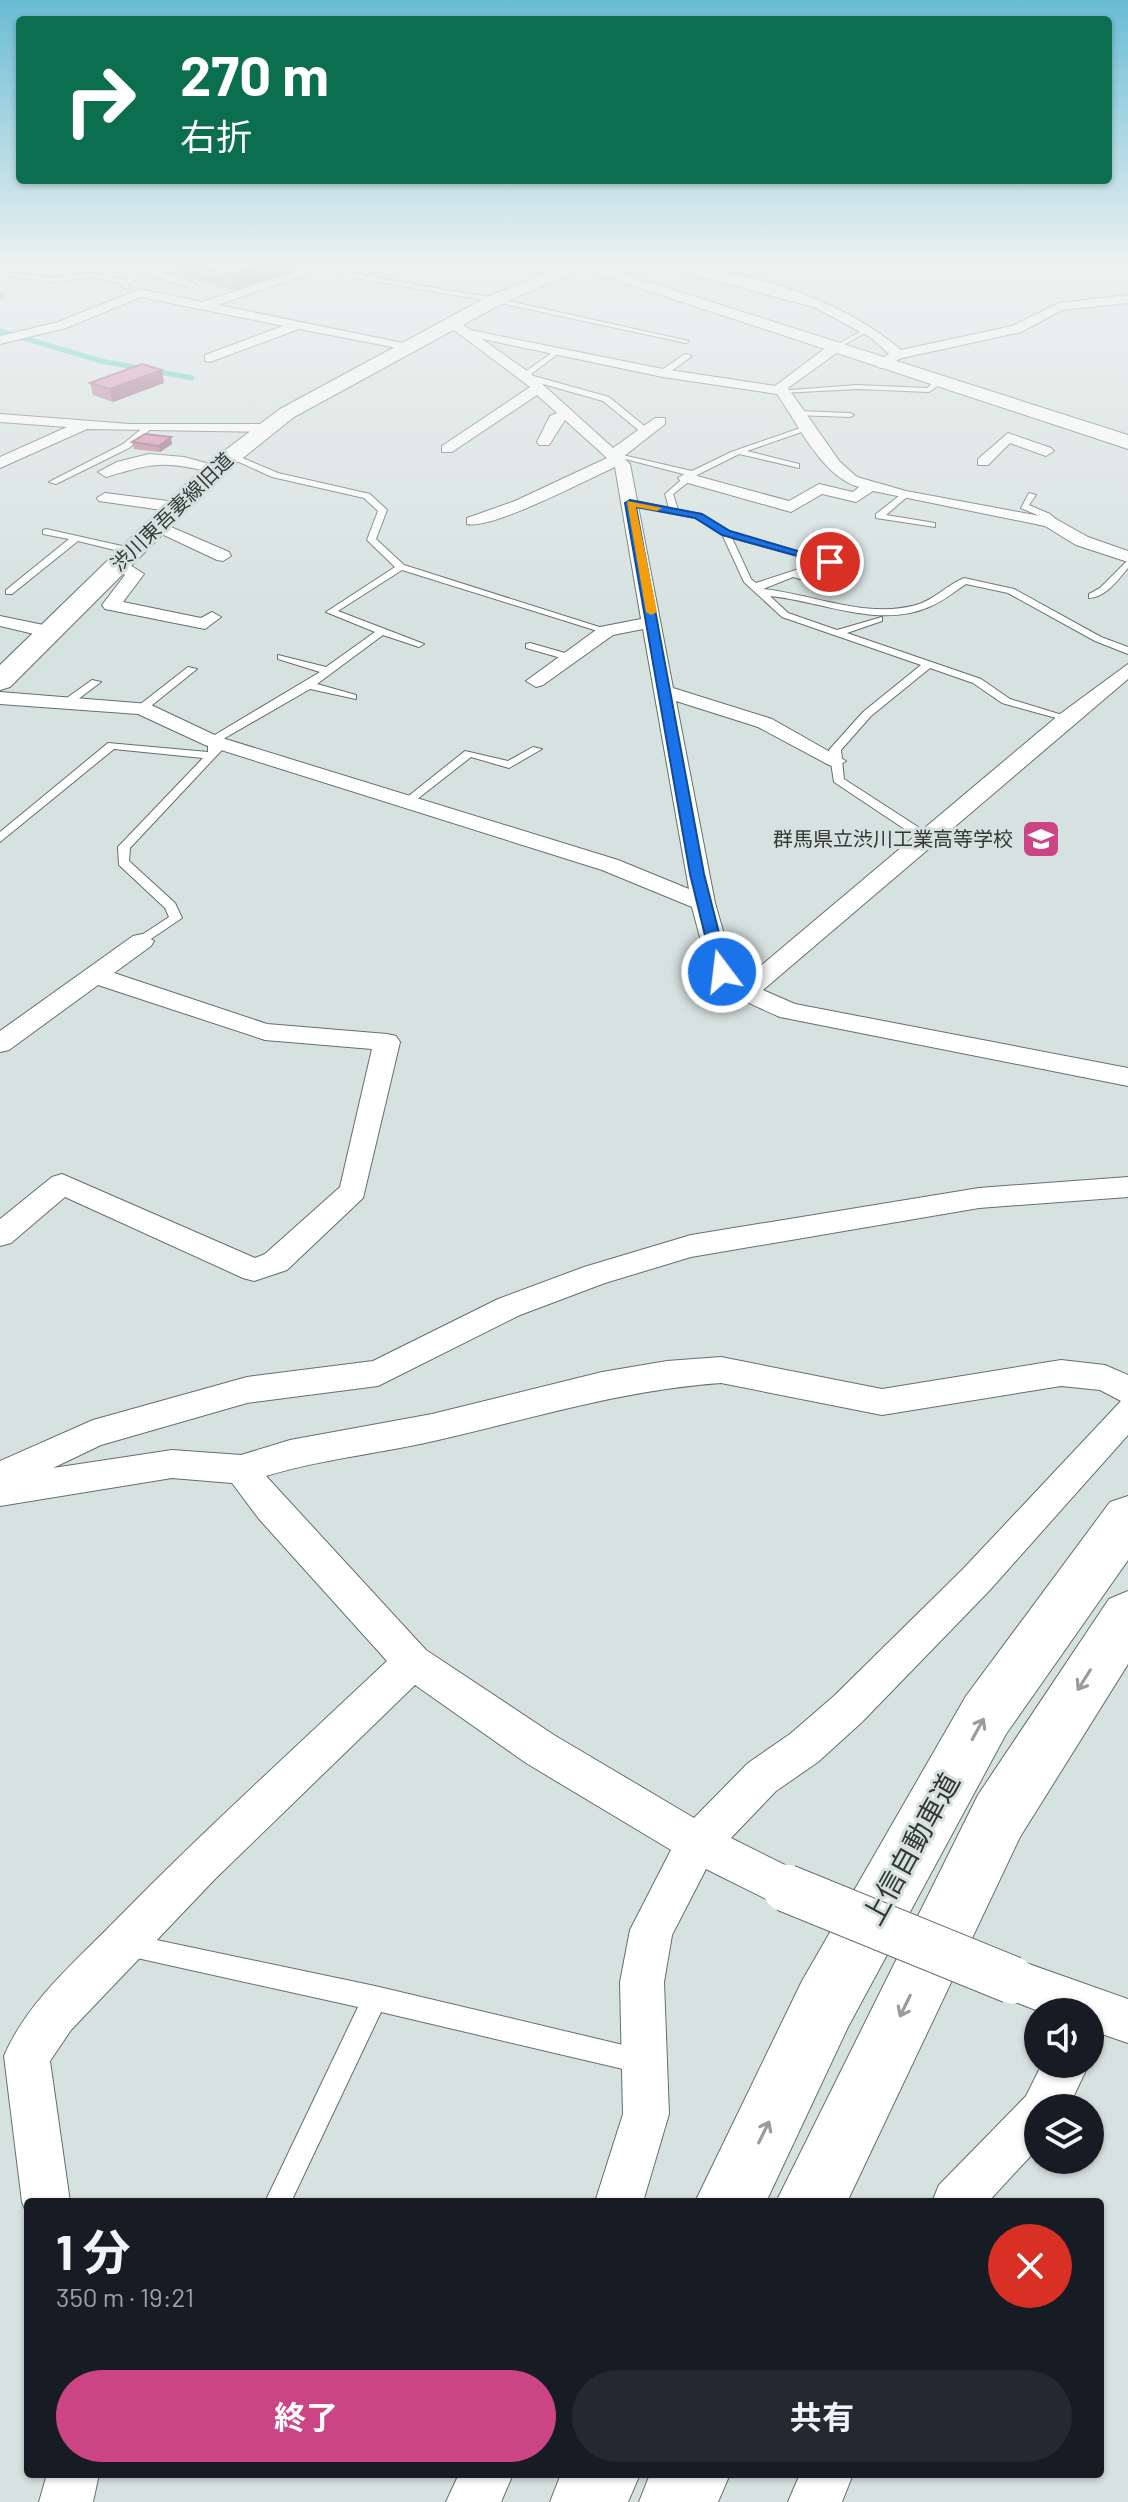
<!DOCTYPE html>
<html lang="ja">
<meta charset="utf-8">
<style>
:root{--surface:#171b24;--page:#242831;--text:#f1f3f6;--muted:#9ea1a6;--accent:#cb4585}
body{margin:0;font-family:Barlow,"Noto Sans JP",sans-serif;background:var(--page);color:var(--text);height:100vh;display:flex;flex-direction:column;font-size:30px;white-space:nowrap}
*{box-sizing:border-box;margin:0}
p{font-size:26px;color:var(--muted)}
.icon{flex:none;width:44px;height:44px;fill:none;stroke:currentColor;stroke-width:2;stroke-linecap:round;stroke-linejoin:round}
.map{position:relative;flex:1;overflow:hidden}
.side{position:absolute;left:24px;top:2198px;width:1080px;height:280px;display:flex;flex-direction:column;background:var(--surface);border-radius:8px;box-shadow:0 2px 6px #0004}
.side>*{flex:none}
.hud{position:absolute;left:16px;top:16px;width:1096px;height:168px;border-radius:8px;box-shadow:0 2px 6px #0004;background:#0b6e4f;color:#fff;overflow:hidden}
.buttons{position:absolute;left:1024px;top:1998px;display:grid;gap:16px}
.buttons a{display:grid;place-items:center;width:80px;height:80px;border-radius:50%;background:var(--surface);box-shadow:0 2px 6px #0004;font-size:40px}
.pin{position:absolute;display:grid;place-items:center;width:68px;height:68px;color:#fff;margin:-34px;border:4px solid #fff;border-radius:50%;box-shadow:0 2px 8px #0007}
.me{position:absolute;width:88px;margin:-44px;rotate:345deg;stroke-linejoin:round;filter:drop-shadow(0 0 6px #0008)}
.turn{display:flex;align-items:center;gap:28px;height:168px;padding:0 32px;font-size:36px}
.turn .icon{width:104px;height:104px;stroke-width:2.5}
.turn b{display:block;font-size:56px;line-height:68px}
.round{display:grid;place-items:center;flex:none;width:84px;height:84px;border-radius:42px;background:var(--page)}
.headline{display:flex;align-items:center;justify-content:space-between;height:136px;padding:0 32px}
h1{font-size:48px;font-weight:700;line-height:60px}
.cta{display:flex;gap:16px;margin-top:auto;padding:16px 32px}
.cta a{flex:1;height:92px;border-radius:48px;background:var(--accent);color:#fff;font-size:32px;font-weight:700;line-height:92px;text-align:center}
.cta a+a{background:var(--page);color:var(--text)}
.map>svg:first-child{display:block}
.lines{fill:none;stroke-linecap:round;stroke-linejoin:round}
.stream{stroke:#4bc9b6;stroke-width:5}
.lane-casing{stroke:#64706d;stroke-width:2}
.street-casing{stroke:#64706d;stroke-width:2}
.secondary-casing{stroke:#64706d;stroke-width:2}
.primary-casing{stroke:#64706d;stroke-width:2}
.highway-casing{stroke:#64706d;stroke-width:2}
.lane{fill:#fff;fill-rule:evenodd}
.street{fill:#fff;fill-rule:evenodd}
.secondary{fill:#fff;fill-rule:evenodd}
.primary{fill:#fff;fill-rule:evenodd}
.highway{fill:#fff;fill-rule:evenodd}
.street-bridge-casing{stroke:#64706d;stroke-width:49;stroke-linecap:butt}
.street-bridge{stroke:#fff;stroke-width:47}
.wall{fill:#b96f8d}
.shaded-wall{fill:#965a73}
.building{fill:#d781a4;stroke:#965a73;stroke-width:2}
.oneway{stroke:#999c9b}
.route{fill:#1a73e8;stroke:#114b97;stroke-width:2}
.slow{fill:#f59e0b}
.labels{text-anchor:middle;stroke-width:6;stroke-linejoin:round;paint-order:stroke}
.far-street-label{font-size:20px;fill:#333837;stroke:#d6e2e0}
.far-poi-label{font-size:20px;fill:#333837;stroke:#d6e2e0;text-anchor:end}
.near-street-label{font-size:28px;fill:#333837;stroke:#d6e2e0}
</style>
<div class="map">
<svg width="1128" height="2502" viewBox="0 0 1128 2502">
<rect width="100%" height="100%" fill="#d6e2e0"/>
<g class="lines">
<g class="stream">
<path d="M 0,292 L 3,293 L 0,297"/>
<path d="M 0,331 L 101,361 L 192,378"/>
</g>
<defs>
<g id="lane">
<path d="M 328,265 L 369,277 L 406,265 L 416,265 L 376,278 L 495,298 L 689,341 L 686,343 L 495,302 L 355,278 L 321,266 Z"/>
<path d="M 0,271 L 53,278 L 92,273 L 126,280 L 145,271 L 150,272 L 127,285 L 131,287 L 128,289 L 120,286 L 121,283 L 92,277 L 53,282 L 0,275 Z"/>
<path d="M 865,329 L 870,330 L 835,350 L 829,349 Z"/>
<path d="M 553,352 L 559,353 L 530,375 L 609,397 L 648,429 L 648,433 L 642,433 L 603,401 L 522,378 L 522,374 Z"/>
<path d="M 685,354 L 692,356 L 666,375 L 660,375 L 660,371 Z"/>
<path d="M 935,381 L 942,383 L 929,392 L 857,389 L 782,393 L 778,391 L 857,385 L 927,388 Z"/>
<path d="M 798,411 L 850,413 L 854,415 L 850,417 L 795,415 Z"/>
<path d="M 145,426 L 152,428 L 129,448 L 56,484 L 49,482 L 123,444 Z"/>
<path d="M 806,426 L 813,428 L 747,451 L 799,464 L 799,468 L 739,454 L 699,474 L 673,494 L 678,510 L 701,514 L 729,531 L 835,562 L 802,574 L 835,585 L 835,589 L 793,577 L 763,589 C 812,594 866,619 916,605 C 934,600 947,585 964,578 L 1014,589 L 1101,637 L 1128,647 L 1128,654 L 1095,641 L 1008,593 L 966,584 C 954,592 942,602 929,607 C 878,629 821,601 770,596 L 788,613 L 837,630 L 882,617 L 882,621 L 847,633 L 981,679 L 1010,699 L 1072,718 L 1067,721 L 1002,703 L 973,683 L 930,668 L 871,716 L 841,750 L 844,779 L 932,836 L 932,842 L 924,842 L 834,782 L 829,750 L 863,712 L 921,665 L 782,617 L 744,582 L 722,534 L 695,518 L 626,503 L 630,500 L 669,508 L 665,494 L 687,475 L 610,455 L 614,453 L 692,471 L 731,452 ZM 732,538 L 820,562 L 756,583 L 751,579 Z"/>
<path d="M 231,453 L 278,473 L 370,494 L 387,510 L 376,539 L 404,565 L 612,631 L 604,633 L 402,570 L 338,611 L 424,644 L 419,647 L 383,635 L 317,684 L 356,695 L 356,699 L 310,689 L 218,742 L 222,750 L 220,752 L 130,848 L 129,861 L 175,903 L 182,918 L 142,945 L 136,941 L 137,938 L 169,917 L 165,908 L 119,865 L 118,847 L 203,758 L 114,749 L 0,842 L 0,832 L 108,743 L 208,752 L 208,739 L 320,672 L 278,659 L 278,655 L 326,667 L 375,632 L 326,612 L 395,567 L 367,540 L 378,511 L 364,498 L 272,477 L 228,457 Z"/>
<path d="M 904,492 L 908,495 L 907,497 L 886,515 L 935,523 L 935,527 L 876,518 L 876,514 Z"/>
<path d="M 1029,493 L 1036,495 L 1029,505 L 1050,514 L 1067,529 L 1067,533 L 1061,533 L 1044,518 L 1021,508 Z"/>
<path d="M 46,529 L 131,548 L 136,551 L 131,554 L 78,541 L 12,594 L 6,594 L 6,590 L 69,539 L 43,534 L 43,530 Z"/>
<path d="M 1128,560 L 1128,568 C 1117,581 1106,597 1089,598 L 1089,594 L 1100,588 Z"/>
<path d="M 530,643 L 572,655 L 573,657 L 568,660 L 526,648 L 526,644 Z"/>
<path d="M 188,667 L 197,669 L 146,710 L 138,710 L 138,706 Z"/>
<path d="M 92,680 L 101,682 L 69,706 L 61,706 L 61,702 Z"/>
<path d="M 533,747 L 542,749 L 509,768 L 471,757 L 411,804 L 401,802 L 465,751 L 508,761 Z"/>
<path d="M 128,1934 L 375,1986 L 640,2049 L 649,2052 L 652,2061 L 649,2070 L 640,2073 L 381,2012 L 291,2202 L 265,2202 L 358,2007 L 128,1956 L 120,1953 L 117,1945 L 120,1937 Z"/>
</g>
<g id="street">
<path d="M 118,265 L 138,265 L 197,284 L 191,288 Z"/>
<path d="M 315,265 L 333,265 L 218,305 L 408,344 L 415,348 L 413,351 L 299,329 L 210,362 L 205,361 L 205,355 L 283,326 L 141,297 L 66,328 L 0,344 L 0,336 L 58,322 L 140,289 L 202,302 Z"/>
<path d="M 655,265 C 736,265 840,297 901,350 L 1012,326 L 1059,303 L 1128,295 L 1128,303 L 1062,310 L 1021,332 L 902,358 L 880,368 L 873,364 L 889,354 L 870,337 L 814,307 Z"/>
<path d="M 450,321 L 458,321 L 470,330 L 663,369 L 775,386 L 828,346 L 838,346 L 838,352 L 788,388 L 840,462 L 857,477 L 906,491 L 1056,519 L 1088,537 L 1128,551 L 1128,562 L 1076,545 L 1045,526 L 873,491 L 856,502 L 822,494 L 791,512 L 681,481 L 678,478 L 686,473 L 789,501 L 819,484 L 853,492 L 859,487 C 822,477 798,424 777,394 L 663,377 L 482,339 L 530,373 L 613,448 L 655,418 L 665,418 L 665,424 L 623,457 L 630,464 L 673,688 L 772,719 L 846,761 L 836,767 L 829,765 L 758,727 L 676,701 L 715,903 L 734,969 L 745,979 L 1060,714 L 1128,664 L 1128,679 L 763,990 L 795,1004 L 1128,1068 L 1128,1086 L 780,1017 C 707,985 712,981 692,907 L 602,870 L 205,745 L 138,714 L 0,704 L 0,692 L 149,704 L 219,737 L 618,860 L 689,889 L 643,629 L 613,635 L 543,685 L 536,687 L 526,681 L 600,627 L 641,619 L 615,467 C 588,479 492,530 467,524 L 467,518 L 515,501 L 607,458 L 565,420 L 549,445 L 539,445 L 537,442 L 550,416 L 557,413 L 537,395 L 452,452 L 442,452 L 442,446 L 530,387 L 450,327 Z"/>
<path d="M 0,414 L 130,424 L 267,424 L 274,428 L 267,432 L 87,429 L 0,468 L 0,457 L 67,427 L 0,422 Z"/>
<path d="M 1008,433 L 1051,448 L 1054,451 L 1046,456 L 1010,443 L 988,465 L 978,465 L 978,459 Z"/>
<path d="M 149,454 L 184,457 L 224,468 L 216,473 C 162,461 158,462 106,477 L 98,472 L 117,462 Z"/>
<path d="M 105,493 L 176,502 L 184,507 L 176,512 L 99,501 L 97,498 Z"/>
<path d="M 157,521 L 229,552 L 231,556 L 223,561 L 217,560 L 151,529 L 151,523 Z"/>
<path d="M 119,558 L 144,574 L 123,602 L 201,618 L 212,612 L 221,617 L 205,629 L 105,609 L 102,605 L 125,575 L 110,563 Z"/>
<path d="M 0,616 L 58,628 L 60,632 L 51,638 L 0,626 Z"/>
<path d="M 142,934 L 154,941 L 151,946 L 114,973 L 267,1024 L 387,1034 L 396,1036 L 400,1042 L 363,1198 L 287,1270 L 254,1281 L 243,1278 L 65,1197 L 11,1243 L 0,1246 L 0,1219 L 52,1177 L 62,1174 L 255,1258 L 265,1254 L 340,1187 L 372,1049 L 265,1040 L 98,985 L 9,1050 L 0,1052 L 0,1031 L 133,936 Z"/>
<path d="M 1128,1177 L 1128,1197 L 979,1208 L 691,1257 L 605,1283 L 520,1315 L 378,1386 L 247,1403 L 101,1445 L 53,1468 L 172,1450 L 241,1455 L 290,1440 L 432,1414 L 602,1372 L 667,1361 L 721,1357 L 882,1389 L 1061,1360 L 1105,1365 L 1128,1375 L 1128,1435 L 989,1591 L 862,1722 L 818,1762 L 776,1791 L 731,1838 L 801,1873 L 807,1888 L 801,1903 L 786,1909 L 706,1869 L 672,1935 L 664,1982 L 669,2114 L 643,2202 L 595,2202 L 623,2114 L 620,1982 L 630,1930 L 671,1850 L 526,1763 L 415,1685 L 215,1879 L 71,2030 L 50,2061 L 70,2202 L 28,2202 L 28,2216 L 22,2202 L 4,2056 C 27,2002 75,1962 115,1921 C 203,1831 296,1747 387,1661 L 259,1519 L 232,1483 L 172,1478 L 0,1506 L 0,1461 L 93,1420 L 247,1377 L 373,1361 L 498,1299 L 584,1267 L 691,1235 L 979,1188 ZM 721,1383 L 882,1415 L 1061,1386 L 1100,1390 L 1121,1401 L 963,1569 L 834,1696 L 790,1734 L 748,1763 L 694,1818 L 554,1735 L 426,1650 L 266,1476 C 321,1459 378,1454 434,1441 C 530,1419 622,1390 721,1383 Z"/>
<path d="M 1012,1958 L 1128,1999 L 1128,2043 L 1090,2030 L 1090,2012 L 1041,2012 L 997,1995 L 990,1980 L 997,1965 Z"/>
<path d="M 1042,2064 L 1089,2064 L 1068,2108 L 1038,2108 L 1038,2148 L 988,2202 L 932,2202 L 939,2185 L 1026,2096 Z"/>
<path d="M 47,2474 L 99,2474 L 93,2502 L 39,2502 Z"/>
<path d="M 459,2474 L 513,2474 L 501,2502 L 446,2502 Z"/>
<path d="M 800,2474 L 853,2474 L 842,2502 L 788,2502 Z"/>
</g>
<path id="secondary" d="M 568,265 L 589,266 L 501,304 L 294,417 L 224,473 L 10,687 L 0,690 L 0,665 L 208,463 L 280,409 L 489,296 Z"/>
<path id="primary" d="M 596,265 L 1128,435 L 1128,449 L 573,266 Z"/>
<g id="highway">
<path d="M 1128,1496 L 1128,1560 L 1006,1734 L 848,2027 L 766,2202 L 695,2202 L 802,1981 L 966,1696 L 1110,1502 Z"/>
<path d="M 1128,1591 L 1128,1664 L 1020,1837 L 847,2202 L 776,2202 L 978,1795 L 1109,1599 Z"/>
<path d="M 561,2474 L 640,2474 L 628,2502 L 550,2502 Z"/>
<path d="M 650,2474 L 730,2474 L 718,2502 L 639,2502 Z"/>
</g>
</defs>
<use href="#lane" class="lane-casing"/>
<use href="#street" class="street-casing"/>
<use href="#secondary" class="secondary-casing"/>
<use href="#primary" class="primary-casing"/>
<use href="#highway" class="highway-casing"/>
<use href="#lane" class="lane"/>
<use href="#street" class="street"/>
<use href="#secondary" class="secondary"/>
<use href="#primary" class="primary"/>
<use href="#highway" class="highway"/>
<defs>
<path id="street-bridge" d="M 786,1888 L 1012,1980"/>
</defs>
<use href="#street-bridge" class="street-bridge-casing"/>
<use href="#street-bridge" class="street-bridge"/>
</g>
<g class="wall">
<path d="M 155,265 L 318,265 L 236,290 L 219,287 L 156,268 Z"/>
<path d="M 90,383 L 164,383 L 113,402 L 93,395 Z"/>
<path d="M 132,442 L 172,444 L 160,452 L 134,449 Z"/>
</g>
<g class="shaded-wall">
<path d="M 258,265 L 318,265 L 236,290 L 233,274 Z"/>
<path d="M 162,370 L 164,383 L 113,402 L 110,389 Z"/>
<path d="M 171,437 L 172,444 L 160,452 L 159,446 Z"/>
</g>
<g class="building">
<path d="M 197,265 L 262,265 L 233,274 L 216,271 Z"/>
<path d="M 142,364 L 162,370 L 110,389 L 90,383 Z"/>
<path d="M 145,434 L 171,437 L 159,446 L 132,442 Z"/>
</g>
<defs><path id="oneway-shaft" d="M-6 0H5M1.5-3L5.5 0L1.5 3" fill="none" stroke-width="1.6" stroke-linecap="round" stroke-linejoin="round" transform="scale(2)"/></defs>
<g class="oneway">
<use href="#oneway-shaft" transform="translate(1084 1680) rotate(122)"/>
<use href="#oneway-shaft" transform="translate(978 1729) rotate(-61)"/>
<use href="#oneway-shaft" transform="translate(905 2006) rotate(116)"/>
<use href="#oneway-shaft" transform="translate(764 2132) rotate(-64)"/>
</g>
<linearGradient id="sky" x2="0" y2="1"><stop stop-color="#69bcd4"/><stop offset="0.43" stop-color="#edf2f1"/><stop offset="1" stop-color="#edf2f1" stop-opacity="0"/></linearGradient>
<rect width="1128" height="615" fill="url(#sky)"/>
<path class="route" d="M 630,500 L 702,514 L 730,531 L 835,562 L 830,565 L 722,535 L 695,518 L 636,507 L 704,874 L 729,972 L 722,977 L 714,972 L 690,874 L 625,503 Z"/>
<path class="slow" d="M 627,501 L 662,508 L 657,511 L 636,507 L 657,612 L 651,615 L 646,612 Z"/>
<defs>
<symbol id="school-square" viewBox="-11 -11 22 22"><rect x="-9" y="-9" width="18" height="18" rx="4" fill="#cb4585" stroke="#d6e2e0"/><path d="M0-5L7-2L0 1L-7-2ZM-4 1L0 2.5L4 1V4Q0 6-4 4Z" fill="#fff"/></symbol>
</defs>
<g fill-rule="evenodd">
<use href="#school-square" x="1019" y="817" width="44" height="44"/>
</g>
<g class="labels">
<g class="far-street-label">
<text transform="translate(172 512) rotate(-44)" y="7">渋川東吾妻線旧道</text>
</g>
<g class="far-poi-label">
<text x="1013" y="846">群馬県立渋川工業高等学校</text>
</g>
<g class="near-street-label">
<text transform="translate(911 1849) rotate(-61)" y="10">上信自動車道</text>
</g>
</g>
</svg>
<div class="buttons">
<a><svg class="icon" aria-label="sound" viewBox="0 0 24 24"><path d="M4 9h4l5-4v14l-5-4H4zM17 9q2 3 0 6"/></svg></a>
<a><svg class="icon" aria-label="layers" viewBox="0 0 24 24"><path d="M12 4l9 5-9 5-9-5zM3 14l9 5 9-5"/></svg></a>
</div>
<div class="pin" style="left:830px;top:562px;background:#d93025"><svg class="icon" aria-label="arrive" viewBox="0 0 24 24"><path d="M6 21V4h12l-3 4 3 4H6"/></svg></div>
<svg class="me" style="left:722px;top:972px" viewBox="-20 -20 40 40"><circle r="17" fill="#1a73e8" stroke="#fff" stroke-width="3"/><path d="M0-11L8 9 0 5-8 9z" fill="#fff"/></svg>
<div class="hud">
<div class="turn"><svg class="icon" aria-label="right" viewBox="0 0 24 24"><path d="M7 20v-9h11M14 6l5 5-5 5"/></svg><div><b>270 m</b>右折</div></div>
</div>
<section class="side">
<div class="headline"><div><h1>1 分</h1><p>350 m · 19:21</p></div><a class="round" style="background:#d93025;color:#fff"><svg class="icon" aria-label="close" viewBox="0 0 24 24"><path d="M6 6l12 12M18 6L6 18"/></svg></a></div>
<div class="cta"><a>終了</a><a>共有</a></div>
</section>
</div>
